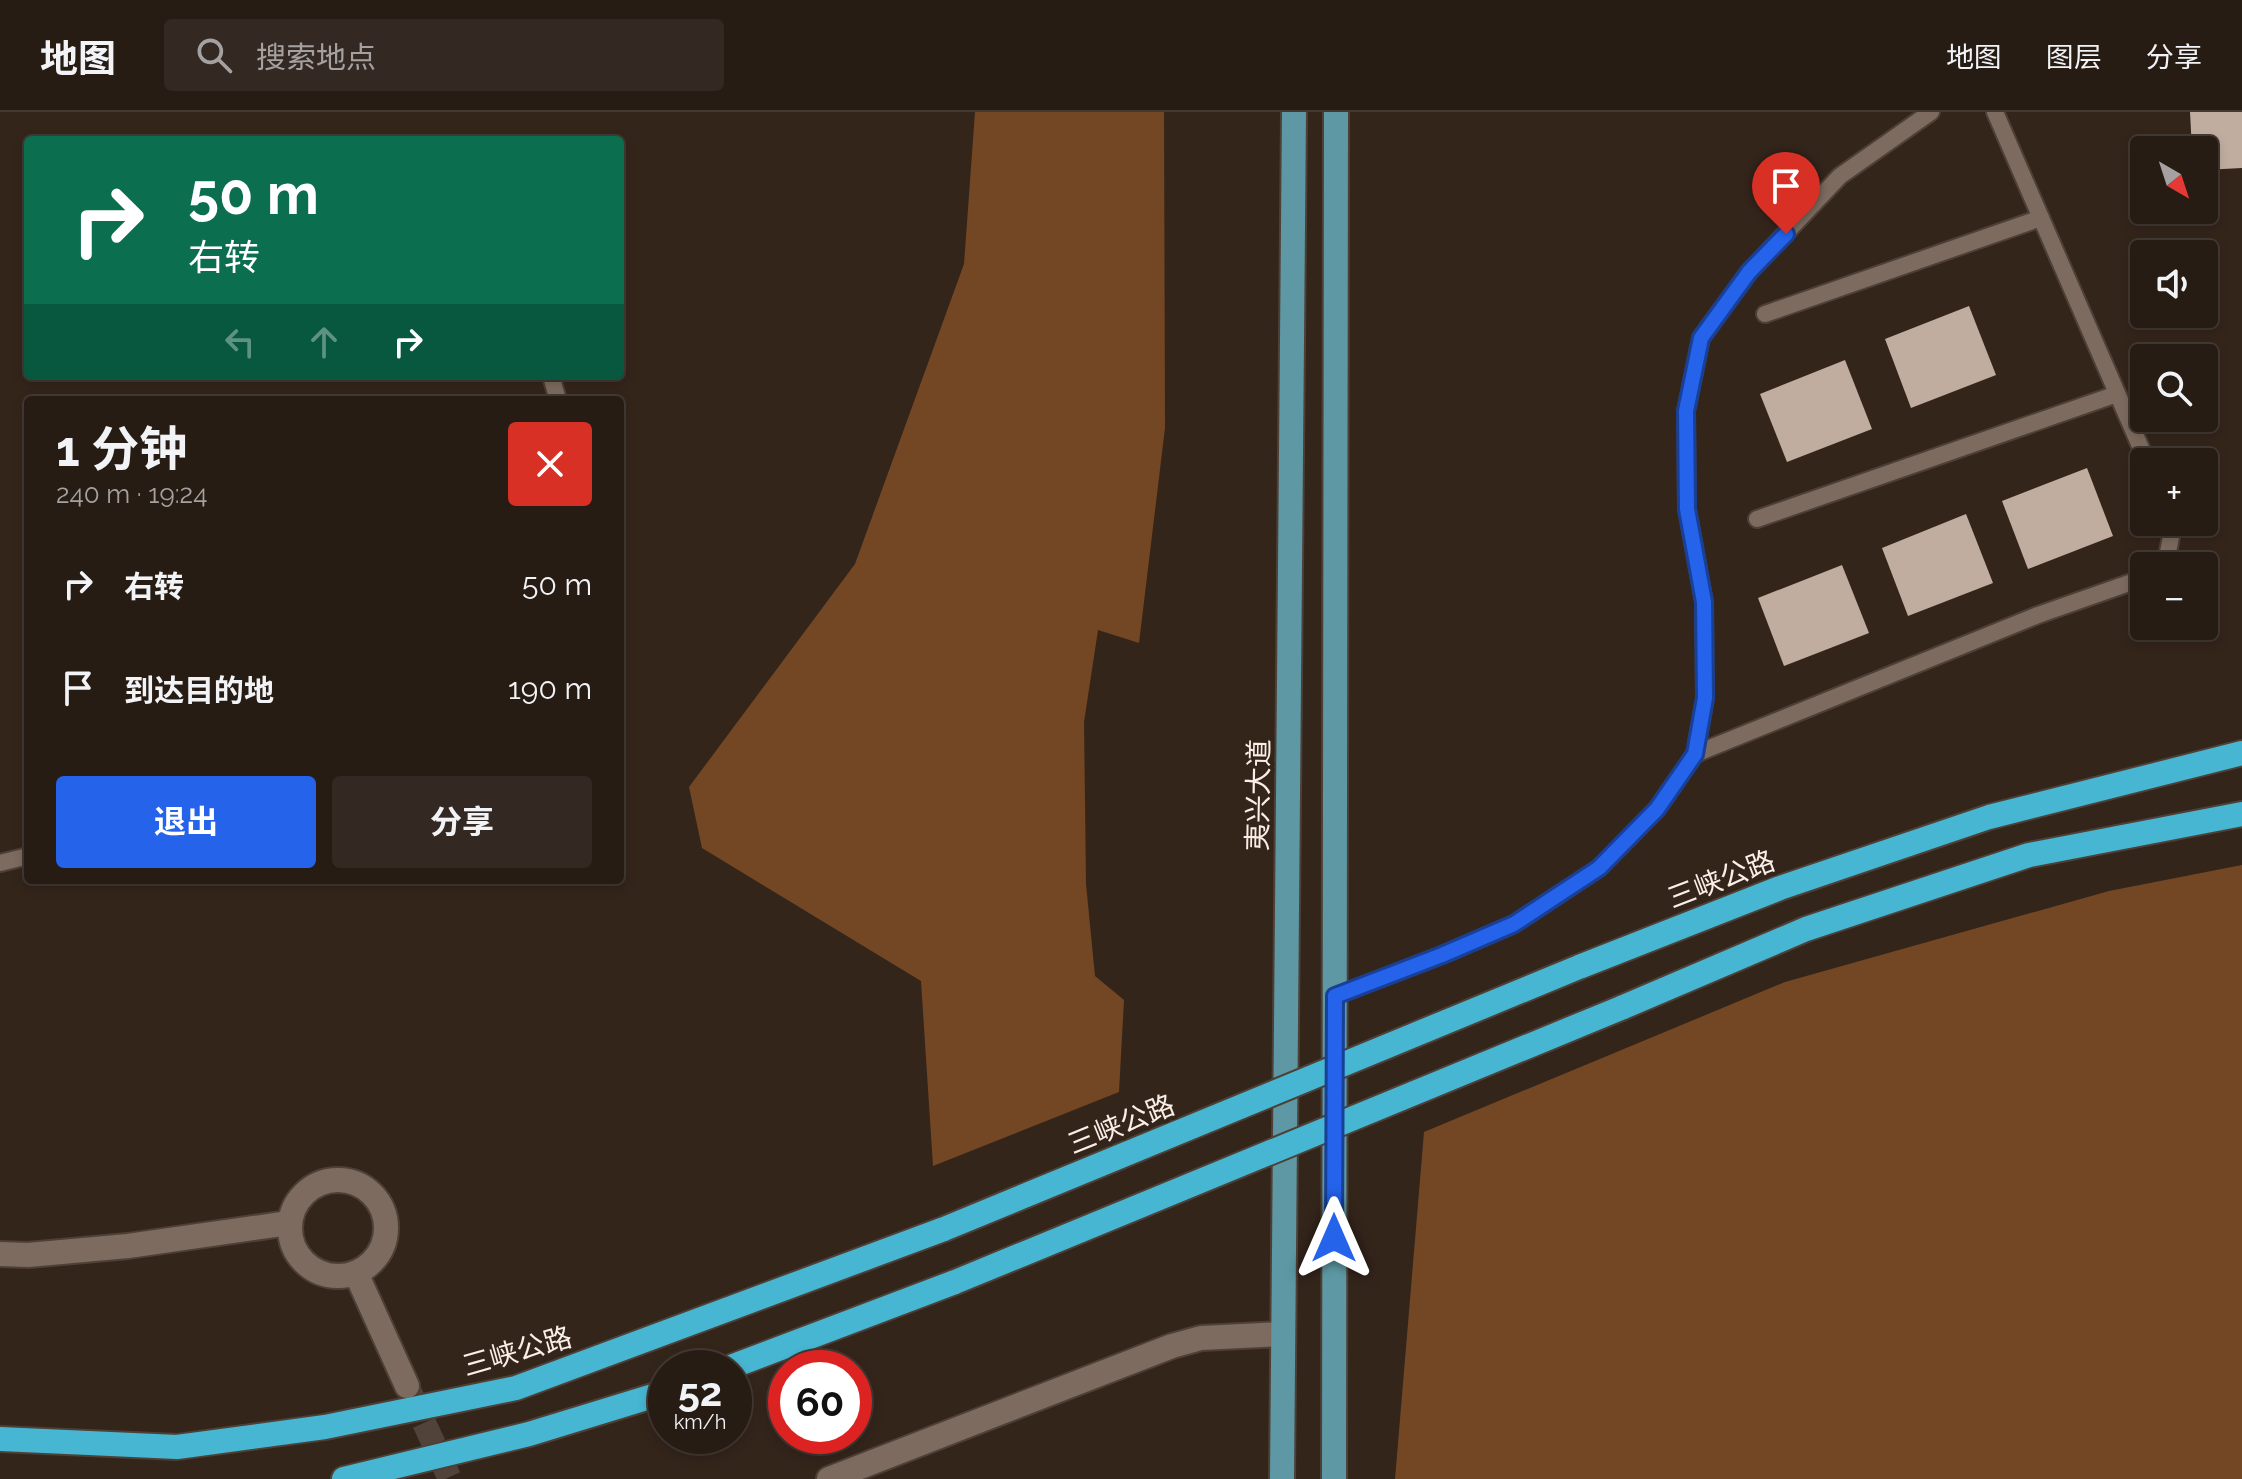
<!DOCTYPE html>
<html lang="zh">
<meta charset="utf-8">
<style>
:root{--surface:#271c14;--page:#332922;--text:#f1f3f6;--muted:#a4a1a0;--line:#433a34;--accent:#2563eb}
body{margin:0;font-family:Raleway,"Noto Sans SC",sans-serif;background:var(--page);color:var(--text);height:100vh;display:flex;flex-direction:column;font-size:30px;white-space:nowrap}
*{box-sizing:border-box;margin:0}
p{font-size:26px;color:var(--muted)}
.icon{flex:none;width:44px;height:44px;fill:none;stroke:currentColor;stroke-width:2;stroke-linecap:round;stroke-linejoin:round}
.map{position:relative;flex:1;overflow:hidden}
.side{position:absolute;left:24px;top:284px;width:600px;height:488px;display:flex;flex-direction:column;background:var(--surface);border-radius:8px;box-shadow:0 4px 12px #0003,0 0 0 2px var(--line)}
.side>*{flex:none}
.banner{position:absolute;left:24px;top:24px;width:600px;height:244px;border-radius:8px;box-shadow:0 4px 12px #0003,0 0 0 2px var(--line);background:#0b6e4f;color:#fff;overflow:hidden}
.needle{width:52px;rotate:141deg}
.controls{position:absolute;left:2130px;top:24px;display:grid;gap:16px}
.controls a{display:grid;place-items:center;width:88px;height:88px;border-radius:8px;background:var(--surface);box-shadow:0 4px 12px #0003,0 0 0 2px var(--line);font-size:40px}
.speed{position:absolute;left:648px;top:1238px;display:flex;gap:16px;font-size:40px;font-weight:700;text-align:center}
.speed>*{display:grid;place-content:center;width:104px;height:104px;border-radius:50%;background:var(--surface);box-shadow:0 4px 12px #0003,0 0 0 2px var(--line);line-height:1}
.speed small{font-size:20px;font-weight:400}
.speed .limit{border:12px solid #d22;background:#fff;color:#111}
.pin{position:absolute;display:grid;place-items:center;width:68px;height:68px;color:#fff;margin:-82px -34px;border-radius:50% 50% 50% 0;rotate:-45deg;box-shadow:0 0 8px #0007}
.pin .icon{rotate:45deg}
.me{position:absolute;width:88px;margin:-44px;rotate:0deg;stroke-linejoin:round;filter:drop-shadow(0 0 6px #0008)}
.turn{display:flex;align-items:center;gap:28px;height:168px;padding:0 32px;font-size:36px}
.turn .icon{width:104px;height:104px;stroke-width:2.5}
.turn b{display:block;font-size:56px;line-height:68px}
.lanes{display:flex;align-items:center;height:76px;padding:0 32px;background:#0003;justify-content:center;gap:40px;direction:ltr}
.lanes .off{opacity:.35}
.round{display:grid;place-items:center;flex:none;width:84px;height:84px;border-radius:8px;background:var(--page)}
.head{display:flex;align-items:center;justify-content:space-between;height:136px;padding:0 32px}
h1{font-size:48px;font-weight:700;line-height:60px}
.button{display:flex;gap:16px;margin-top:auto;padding:16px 32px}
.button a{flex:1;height:92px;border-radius:8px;background:var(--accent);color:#fff;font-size:32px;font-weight:700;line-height:92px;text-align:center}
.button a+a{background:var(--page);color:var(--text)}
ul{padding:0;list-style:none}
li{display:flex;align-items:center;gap:24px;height:104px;padding:0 32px}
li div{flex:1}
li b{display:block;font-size:30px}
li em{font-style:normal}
header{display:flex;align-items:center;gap:48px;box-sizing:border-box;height:112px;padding:0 40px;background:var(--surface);border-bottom:2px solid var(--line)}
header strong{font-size:38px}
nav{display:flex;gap:44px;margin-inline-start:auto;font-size:28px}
.search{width:560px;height:72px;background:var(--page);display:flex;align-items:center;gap:20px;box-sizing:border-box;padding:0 28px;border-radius:8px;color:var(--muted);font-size:30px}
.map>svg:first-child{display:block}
.forest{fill:#744724}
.building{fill:#c1ada0}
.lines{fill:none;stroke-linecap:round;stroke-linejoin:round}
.street-tunnel{stroke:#52433a;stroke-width:24;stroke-dasharray:24 12;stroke-linecap:butt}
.lane-casing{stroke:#4d4037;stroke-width:20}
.street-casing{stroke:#4d4037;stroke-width:28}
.primary-casing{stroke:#4d4037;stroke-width:28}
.highway-casing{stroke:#4d4037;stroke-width:28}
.lane{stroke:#7d6b5f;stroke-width:16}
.street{stroke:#7d6b5f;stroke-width:24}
.primary{stroke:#5d98a4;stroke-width:24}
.highway{stroke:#47b6d2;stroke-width:24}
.highway-bridge-casing{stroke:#4d4037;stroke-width:28;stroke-linecap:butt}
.highway-bridge{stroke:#47b6d2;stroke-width:24}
.route-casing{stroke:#184099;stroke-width:20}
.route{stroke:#2563eb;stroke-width:14}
.labels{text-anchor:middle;stroke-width:8;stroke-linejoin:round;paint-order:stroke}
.street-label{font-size:28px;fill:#faefe8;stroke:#34251b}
</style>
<header>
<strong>地图</strong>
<div class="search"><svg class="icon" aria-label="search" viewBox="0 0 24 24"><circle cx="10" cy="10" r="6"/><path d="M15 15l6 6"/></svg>搜索地点</div>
<nav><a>地图</a><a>图层</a><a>分享</a></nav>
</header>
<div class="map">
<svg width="2242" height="1367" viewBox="0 0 2242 1367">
<rect width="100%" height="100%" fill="#34251b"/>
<g class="forest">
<path d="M 975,0 L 1164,0 L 1165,316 L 1139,531 L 1098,518 L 1084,610 L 1086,772 L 1095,864 L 1124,888 L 1119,980 L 933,1054 L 921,869 L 702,736 L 689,675 L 855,452 L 964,152 Z"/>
<path d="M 2242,753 L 2242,1367 L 1395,1367 L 1424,1020 L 1785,870 L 2109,779 Z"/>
</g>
<g class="building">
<path d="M 2190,0 L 2242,0 L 2242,56 L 2204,58 L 2204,38 L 2192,38 Z"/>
<path d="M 1969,194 L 1996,263 L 1911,296 L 1885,227 Z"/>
<path d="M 1845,248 L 1872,317 L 1787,350 L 1760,282 Z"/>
<path d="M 2087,356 L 2113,424 L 2028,457 L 2002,389 Z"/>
<path d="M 1966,402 L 1993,471 L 1908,504 L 1882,436 Z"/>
<path d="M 1842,453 L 1869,521 L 1784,554 L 1758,486 Z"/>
</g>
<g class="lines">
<path class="street-tunnel" d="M 409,1278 L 450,1367"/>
<defs>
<g id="lane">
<path d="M 1995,0 L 2147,350"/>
<path d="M 1765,202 L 2041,106"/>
<path d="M 551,264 L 558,288"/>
<path d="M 1757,407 L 2117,282"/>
<path d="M 2159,454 L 2166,450 L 2174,410"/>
<path d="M 1695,642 L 2038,503 L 2132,470 L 2144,463"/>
<path d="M 0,751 L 28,744"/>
<path d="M 1335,884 L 1442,843 L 1514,812 L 1599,756 L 1657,697 L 1695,642 L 1705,586 L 1704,490 L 1687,397 L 1686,299 L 1701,226 L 1749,160 L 1840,64 L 1931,0"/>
</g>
<g id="street">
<circle cx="338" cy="1116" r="48"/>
<path d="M 0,1142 L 28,1143 L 128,1134 L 289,1111"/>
<path d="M 356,1161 L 407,1274"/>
<path d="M 829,1367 L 1172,1234 L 1201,1226 L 1283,1222"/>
</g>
<g id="primary">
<path d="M 1282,1367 L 1294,0"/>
<path d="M 1334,1367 L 1336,0"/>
</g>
<g id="highway">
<path d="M 1579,855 L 1780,776 L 1989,705 L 2242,641"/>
<path d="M 1621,896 L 1806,817 L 2029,743 L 2242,702"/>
<path d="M 728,1256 L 955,1170"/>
<path d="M 0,1327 L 177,1335 L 325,1315 L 516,1276 L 944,1117"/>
<path d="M 344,1367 L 529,1322 L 666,1280"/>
</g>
</defs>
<use href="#lane" class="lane-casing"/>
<use href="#street" class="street-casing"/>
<use href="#primary" class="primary-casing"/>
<use href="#highway" class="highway-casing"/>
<use href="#lane" class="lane"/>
<use href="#street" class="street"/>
<use href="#primary" class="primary"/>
<use href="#highway" class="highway"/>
<defs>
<g id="highway-bridge">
<path d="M 944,1117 L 1579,855"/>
<path d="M 955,1170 L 1621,896"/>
</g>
</defs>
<use href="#highway-bridge" class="highway-bridge-casing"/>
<use href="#highway-bridge" class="highway-bridge"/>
</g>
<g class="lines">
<defs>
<path id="route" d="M 1334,1126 L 1335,884 L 1442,843 L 1514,812 L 1599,756 L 1657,697 L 1695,642 L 1705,586 L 1704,490 L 1687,397 L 1686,299 L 1701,226 L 1749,160 L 1786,122"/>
</defs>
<use href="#route" class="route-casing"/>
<use href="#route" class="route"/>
</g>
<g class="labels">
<g class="street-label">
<text transform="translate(1258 683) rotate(-89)" y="10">夷兴大道</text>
<text transform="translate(1721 767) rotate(-21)" y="10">三峡公路</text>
<text transform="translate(1121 1012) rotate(-22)" y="10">三峡公路</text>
<text transform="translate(517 1239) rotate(-16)" y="10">三峡公路</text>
</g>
</g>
</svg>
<div class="controls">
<a><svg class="needle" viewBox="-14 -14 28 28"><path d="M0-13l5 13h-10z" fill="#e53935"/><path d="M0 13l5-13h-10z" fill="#a4a1a0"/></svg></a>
<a><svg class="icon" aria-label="sound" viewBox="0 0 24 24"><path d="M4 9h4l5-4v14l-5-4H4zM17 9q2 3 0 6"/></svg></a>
<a><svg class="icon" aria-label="search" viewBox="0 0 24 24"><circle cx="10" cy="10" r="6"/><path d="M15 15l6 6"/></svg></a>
<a>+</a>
<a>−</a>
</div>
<div class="speed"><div>52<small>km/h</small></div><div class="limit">60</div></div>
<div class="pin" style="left:1786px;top:122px;background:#d93025"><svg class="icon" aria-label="arrive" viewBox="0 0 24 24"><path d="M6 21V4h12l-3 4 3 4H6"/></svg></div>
<svg class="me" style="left:1334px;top:1126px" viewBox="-20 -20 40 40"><path d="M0-17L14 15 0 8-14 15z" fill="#2563eb" stroke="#fff" stroke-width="4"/></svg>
<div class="banner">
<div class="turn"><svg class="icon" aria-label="right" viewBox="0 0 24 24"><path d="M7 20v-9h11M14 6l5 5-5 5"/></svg><div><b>50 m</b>右转</div></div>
<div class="lanes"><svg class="icon off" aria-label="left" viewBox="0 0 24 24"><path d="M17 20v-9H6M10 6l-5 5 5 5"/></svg><svg class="icon off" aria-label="ahead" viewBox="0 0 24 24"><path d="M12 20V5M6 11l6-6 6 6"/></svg><svg class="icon" aria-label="right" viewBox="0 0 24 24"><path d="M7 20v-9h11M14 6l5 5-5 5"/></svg></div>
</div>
<section class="side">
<div class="head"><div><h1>1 分钟</h1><p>240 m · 19:24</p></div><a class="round" style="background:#d93025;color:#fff"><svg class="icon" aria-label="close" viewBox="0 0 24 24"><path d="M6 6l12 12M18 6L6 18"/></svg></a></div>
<ul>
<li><svg class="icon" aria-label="right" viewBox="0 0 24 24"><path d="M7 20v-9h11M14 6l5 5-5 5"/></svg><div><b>右转</b></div><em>50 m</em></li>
<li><svg class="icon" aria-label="arrive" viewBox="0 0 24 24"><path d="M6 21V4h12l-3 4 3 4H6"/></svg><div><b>到达目的地</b></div><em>190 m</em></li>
</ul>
<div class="button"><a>退出</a><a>分享</a></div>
</section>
</div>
